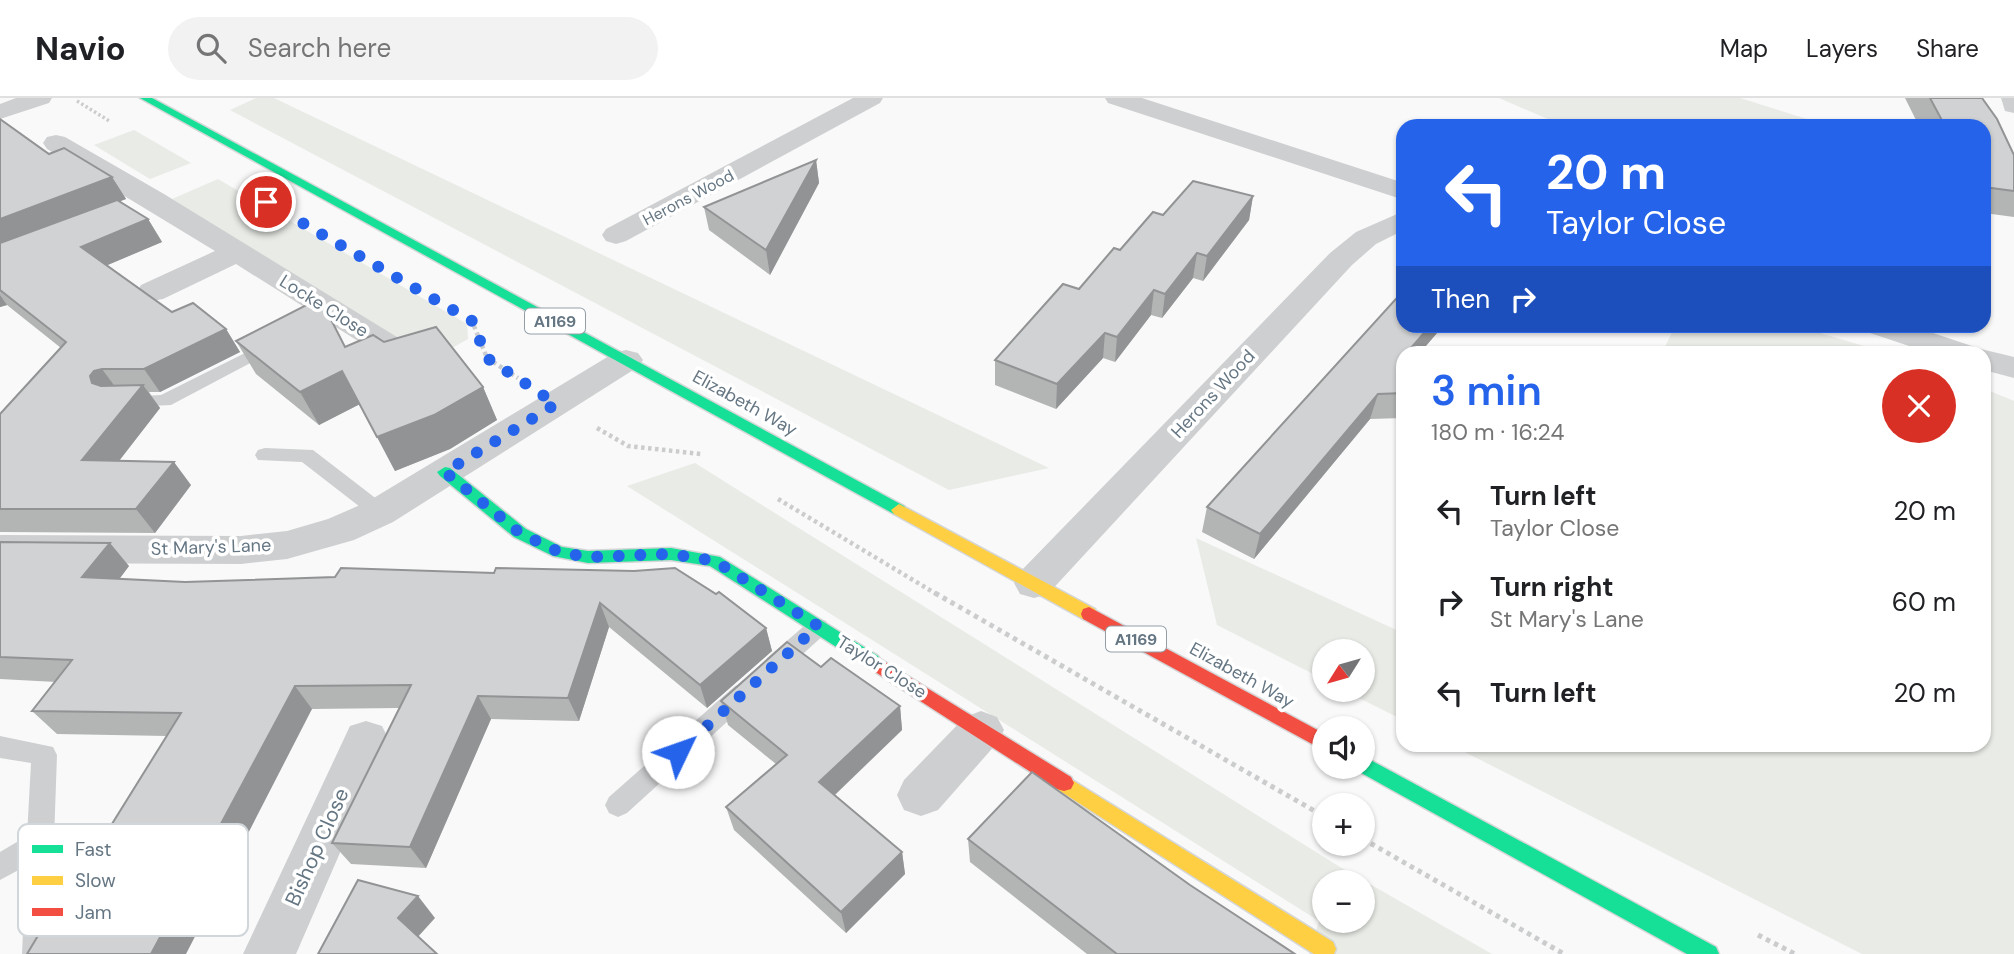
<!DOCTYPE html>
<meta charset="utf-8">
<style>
:root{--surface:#fff;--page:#f2f2f2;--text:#202124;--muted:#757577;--line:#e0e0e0;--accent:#2563eb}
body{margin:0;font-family:"DM Sans",sans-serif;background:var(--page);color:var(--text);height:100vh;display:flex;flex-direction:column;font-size:26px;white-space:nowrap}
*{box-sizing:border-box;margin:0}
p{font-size:23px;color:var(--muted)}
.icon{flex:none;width:38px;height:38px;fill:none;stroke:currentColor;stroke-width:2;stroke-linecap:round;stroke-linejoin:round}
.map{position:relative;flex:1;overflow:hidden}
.drawer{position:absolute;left:1396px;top:248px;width:595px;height:406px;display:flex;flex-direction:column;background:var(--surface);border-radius:21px;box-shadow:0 2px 5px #0004}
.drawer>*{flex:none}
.guide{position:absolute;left:1396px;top:21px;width:595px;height:214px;border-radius:21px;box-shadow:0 2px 5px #0004;background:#2563eb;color:#fff;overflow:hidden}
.needle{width:46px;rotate:233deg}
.controls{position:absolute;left:1312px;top:541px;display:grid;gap:14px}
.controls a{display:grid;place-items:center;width:63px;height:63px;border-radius:50%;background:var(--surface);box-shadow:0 2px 5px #0004;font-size:35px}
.pin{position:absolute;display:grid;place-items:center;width:60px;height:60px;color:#fff;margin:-30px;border:4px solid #fff;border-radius:50%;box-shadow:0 2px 7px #0007}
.me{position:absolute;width:77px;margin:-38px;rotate:48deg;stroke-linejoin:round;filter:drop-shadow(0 0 5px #0008)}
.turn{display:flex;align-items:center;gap:24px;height:147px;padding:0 35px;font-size:32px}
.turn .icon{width:91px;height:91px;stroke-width:2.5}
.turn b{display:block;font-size:49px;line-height:60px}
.then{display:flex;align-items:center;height:66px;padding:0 35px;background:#0003;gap:14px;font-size:26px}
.round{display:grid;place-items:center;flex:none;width:74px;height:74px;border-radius:37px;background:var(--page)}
.headline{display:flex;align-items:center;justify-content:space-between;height:119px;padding:0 35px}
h1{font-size:42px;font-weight:600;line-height:52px;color:var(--accent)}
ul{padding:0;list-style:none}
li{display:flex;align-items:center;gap:21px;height:91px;padding:0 35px}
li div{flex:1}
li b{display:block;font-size:26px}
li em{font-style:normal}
header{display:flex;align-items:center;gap:42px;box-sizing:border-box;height:98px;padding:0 35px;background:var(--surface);border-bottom:2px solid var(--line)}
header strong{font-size:33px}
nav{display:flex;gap:38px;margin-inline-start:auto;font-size:24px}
.search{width:490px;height:63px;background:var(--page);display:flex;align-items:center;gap:18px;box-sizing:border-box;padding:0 24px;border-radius:38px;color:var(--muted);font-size:26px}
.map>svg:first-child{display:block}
.green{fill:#e8ebe6;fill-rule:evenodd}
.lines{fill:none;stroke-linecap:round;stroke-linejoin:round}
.fast-casing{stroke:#d5d6d7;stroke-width:3}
.slow-casing{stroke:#d5d6d7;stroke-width:3}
.jam-casing{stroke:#d5d6d7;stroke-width:3}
.path-far2{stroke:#cbcccd;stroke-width:3.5;stroke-dasharray:2.5 2.5;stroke-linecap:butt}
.path-far1{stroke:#cbcccd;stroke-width:4.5;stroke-dasharray:3.5 3.5;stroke-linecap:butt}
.path{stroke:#cbcccd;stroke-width:5;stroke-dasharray:4.5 4.5;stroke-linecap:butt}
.lane{fill:#cecfd0;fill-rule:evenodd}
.street{fill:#cecfd0;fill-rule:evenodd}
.fast{fill:#16e098;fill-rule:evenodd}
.slow{fill:#ffcf43;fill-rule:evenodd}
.jam{fill:#f24e42;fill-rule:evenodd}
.wall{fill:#b3b5b5}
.shaded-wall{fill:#929394}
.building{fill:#d0d2d3;stroke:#929394;stroke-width:2}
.route{stroke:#2563eb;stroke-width:12;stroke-dasharray:0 21.6}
.labels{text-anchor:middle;stroke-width:7;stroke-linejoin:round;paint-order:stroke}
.far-street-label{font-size:16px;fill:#657683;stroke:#fff}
.shield{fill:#fff;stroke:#939fa8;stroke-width:2}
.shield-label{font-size:16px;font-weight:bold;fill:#657683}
.street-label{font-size:18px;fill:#657683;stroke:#fff}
.near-street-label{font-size:21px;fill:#657683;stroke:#fff}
.key{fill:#fff;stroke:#d1d6da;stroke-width:2}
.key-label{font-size:19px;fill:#657683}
</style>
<header>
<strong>Navio</strong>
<div class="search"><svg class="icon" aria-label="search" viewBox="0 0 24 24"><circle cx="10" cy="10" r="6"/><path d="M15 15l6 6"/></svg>Search here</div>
<nav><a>Map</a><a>Layers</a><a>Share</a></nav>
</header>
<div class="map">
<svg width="2014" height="856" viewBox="0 0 2014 856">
<rect width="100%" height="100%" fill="#f9f9f9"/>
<g class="green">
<path d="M 256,0 L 274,0 L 1049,370 L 949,392 L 230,12 Z"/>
<path d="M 1499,0 L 1740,0 L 1813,23 L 1817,28 L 1564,28 Z"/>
<path d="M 134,32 L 191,65 L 150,81 L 94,47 Z"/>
<path d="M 218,81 L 467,226 L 468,241 L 429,263 L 172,101 Z"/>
<path d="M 1675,228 L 1797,228 L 1887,255 L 1662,255 Z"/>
<path d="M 1985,291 L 2014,303 L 2014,856 L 1862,856 L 1453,648 L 1984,648 Z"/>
<path d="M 695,365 L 1340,769 L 1492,856 L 1309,856 L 1319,823 L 627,388 ZM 1325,784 L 1363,784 L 1363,822 L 1325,822 Z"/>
<path d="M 1196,440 L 1403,535 L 1403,622 L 1343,592 L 1363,592 L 1363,553 L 1325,553 L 1325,582 L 1217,527 Z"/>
</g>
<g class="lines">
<defs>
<g id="fast">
<path d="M 140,0 L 152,0 L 904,408 L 907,412 L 904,416 L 894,416 Z"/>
<path d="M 445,369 L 450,370 L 526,431 L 562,449 L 588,453 L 671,450 L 720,459 L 878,558 L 881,563 L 878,568 L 872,570 L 866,568 L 710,468 L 671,462 L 588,465 L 553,458 L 514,439 L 440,378 L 437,374 Z"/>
<path d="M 1363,658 L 1716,849 L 1719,856 L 1687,856 L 1356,672 L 1355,668 L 1363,668 Z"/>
</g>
<g id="slow">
<path d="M 899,406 L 1095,511 L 1097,516 L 1095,521 L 1083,521 L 894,416 L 891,412 Z"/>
<path d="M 1064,677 L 1333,844 L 1336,851 L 1334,856 L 1314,856 L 1057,691 L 1054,685 L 1057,679 Z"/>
</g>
<g id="jam">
<path d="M 1089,509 L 1325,636 L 1325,653 L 1083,521 L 1081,516 L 1083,511 Z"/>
<path d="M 872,556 L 1071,679 L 1074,685 L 1071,691 L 1064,693 L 1057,691 L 866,568 L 863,563 L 866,558 Z"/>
</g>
</defs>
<use href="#fast" class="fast-casing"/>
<use href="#slow" class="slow-casing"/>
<use href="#jam" class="jam-casing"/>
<path class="path-far2" d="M 77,3 L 111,24"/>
<g class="path-far1">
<path d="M 474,228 L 487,260 L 518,280"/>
<path d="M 597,330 L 628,348 L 701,356"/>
<path d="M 778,401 L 938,497"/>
</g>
<g class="path">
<path d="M 935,495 L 1325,719"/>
<path d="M 1363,741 L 1564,856"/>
<path d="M 1758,837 L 1795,856"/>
</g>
<g class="lane">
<path d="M 271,242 L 277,243 L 280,247 L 277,251 L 171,307 L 128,309 L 121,307 L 119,303 L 121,299 L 161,297 Z"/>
<path d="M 265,350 L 313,352 L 387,409 L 390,414 L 387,419 L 380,421 L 373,419 L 302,364 L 258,362 L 255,357 L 258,352 Z"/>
<path d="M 818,520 L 826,523 L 829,529 L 826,535 L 783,574 L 775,576 L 767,574 L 763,567 L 767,560 L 810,523 Z"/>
<path d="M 743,585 L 751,588 L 755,595 L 751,602 L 627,715 L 618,719 L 609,715 L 605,707 L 609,699 L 735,588 Z"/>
<path d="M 0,638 L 53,649 L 57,657 L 50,856 L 22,856 L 26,768 L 0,782 L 0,754 L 27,738 L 31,665 L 0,660 Z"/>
</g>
<g class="street">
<path d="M 16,0 L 52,0 L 49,5 L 0,21 L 0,6 Z"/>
<path d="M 853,0 L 883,0 L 880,5 L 626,143 L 616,146 L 606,143 L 602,137 L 606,131 Z"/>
<path d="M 1105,0 L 1142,0 L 1404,85 L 1404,102 L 1108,5 Z"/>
<path d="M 2001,0 L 2014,0 L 2014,15 L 2005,13 Z"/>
<path d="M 56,37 L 65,39 L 164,96 L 423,255 L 428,262 L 423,269 L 411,272 L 399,269 L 236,166 L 163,201 L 152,203 L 141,201 L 137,194 L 141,187 L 215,153 L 47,51 L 43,45 L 47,39 Z"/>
<path d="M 1404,113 L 1404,132 L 1376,146 L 1352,167 L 1048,496 L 1034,500 L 1020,496 L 1014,485 L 1020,474 L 1330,155 L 1356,134 Z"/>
<path d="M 1865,228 L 1912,228 L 1981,251 L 2014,259 L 2014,280 L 1984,272 L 1984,256 L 1933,256 L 1870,235 Z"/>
<path d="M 626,252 L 638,255 L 643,262 L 638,269 L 393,424 L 354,442 L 287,461 L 241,466 L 0,465 L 0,437 L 241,438 L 287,433 L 328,421 L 367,404 L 614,255 Z"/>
<path d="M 981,613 L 997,619 L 1004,632 L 997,645 L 938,712 L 921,718 L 904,712 L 897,697 L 904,682 L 965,619 Z"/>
<path d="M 366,623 L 382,628 L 389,642 L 296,856 L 243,856 L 350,628 Z"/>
</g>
<use href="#fast" class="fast"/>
<use href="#slow" class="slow"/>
<use href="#jam" class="jam"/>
</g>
<g class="wall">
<path d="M 1905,0 L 1982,0 L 2014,57 L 2014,119 L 1984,115 L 1984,28 L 1919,28 Z"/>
<path d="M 0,21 L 49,56 L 112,79 L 126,101 L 120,103 L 148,121 L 162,144 L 107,167 L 172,214 L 226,231 L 240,254 L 160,294 L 149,294 L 160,310 L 119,363 L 191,387 L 155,435 L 0,434 L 0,316 L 61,250 L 7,207 L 0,209 Z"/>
<path d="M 816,62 L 819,85 L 770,177 L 709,132 L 704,109 Z"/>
<path d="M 1253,98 L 1249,122 L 1203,183 L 1193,180 L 1162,220 L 1151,217 L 1115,264 L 1103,260 L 1056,311 L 995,287 L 995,262 L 1079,191 L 1120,152 L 1163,117 Z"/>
<path d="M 1404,228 L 1443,228 L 1419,256 L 1404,256 L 1404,320 L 1370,321 L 1254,461 L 1202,434 L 1207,409 Z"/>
<path d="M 236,243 L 345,248 L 384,244 L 483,289 L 497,322 L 450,351 L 395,373 L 360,306 L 319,327 L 256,276 Z"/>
<path d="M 0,444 L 129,468 L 119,481 L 185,484 L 494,475 L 766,530 L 772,553 L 707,610 L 609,529 L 579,623 L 491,621 L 426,770 L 351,766 L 332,745 L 399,610 L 312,611 L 59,811 L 167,638 L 57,636 L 32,613 L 56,584 L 0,581 Z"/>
<path d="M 821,569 L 900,608 L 902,632 L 835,697 L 902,754 L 905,776 L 846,835 L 734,732 L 726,709 L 776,666 L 728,627 L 721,603 Z"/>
<path d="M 968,741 L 1190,787 L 1295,856 L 1087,856 L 970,764 Z"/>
</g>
<g class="shaded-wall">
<path d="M 816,62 L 819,85 L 770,177 L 766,152 Z"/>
<path d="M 112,79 L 126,101 L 0,150 L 0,121 Z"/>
<path d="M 1253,98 L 1249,122 L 1203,183 L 1207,158 Z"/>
<path d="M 148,121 L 162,144 L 96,172 L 81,149 Z"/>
<path d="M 1197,155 L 1193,180 L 1162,220 L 1165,196 Z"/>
<path d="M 1154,192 L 1151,217 L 1115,264 L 1117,239 Z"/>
<path d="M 0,197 L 7,207 L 0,209 Z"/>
<path d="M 1430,228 L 1443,228 L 1419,256 L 1409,256 L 1410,251 Z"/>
<path d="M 226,231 L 240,254 L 160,294 L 144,271 Z"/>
<path d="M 1105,235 L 1103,260 L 1056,311 L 1057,286 Z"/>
<path d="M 102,271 L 119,294 L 92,285 L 90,278 L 94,273 Z"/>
<path d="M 342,273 L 360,306 L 319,327 L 300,294 Z"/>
<path d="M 143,287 L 160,310 L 101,386 L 82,362 Z"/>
<path d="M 483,289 L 497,322 L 450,351 L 395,373 L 377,339 Z"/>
<path d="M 1378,296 L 1370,321 L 1254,461 L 1260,436 Z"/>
<path d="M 174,364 L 191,387 L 155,435 L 136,411 Z"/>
<path d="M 110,445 L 129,468 L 103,503 L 82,479 Z"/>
<path d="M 600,505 L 609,529 L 579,623 L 568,600 Z"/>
<path d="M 766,530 L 772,553 L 707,610 L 700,587 Z"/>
<path d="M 295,588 L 312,611 L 186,856 L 151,856 Z"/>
<path d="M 478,598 L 491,621 L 426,770 L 410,749 Z"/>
<path d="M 900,608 L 902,632 L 824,707 L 819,684 Z"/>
<path d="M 902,754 L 905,776 L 846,835 L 841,814 Z"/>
<path d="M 418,798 L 435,820 L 416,841 L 398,820 Z"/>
</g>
<g class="building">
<path d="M 1930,0 L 1982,0 L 1997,21 L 2014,57 L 2014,93 L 1984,89 L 1984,28 L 1945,28 Z"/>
<path d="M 0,21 L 49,56 L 64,50 L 112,79 L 0,121 Z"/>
<path d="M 816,62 L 766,152 L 704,109 Z"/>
<path d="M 1193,83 L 1253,98 L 1207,158 L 1197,155 L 1165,196 L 1154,192 L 1117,239 L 1105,235 L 1057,286 L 995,262 L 1063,186 L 1079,191 L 1114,150 L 1120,152 L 1153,114 L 1163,117 Z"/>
<path d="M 117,102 L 148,121 L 81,149 L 172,214 L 193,205 L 226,231 L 144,271 L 102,271 L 94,273 L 90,278 L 92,285 L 101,288 L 143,287 L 82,362 L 174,364 L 136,411 L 0,411 L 0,316 L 66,244 L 0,192 L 0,145 Z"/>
<path d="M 1404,192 L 1404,228 L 1430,228 L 1410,251 L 1413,256 L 1404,256 L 1404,295 L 1378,296 L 1260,436 L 1207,409 Z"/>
<path d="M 320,200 L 345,249 L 373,237 L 384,244 L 436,229 L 483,289 L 434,317 L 377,339 L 342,273 L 300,294 L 236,243 Z"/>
<path d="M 0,444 L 110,445 L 82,479 L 185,484 L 335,479 L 341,470 L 494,475 L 496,470 L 634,473 L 675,470 L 716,496 L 719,494 L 766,530 L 700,587 L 600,505 L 568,600 L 478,598 L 410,749 L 332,745 L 411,587 L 295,588 L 151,856 L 27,856 L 54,811 L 59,811 L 181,615 L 32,613 L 72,562 L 0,559 Z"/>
<path d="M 787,544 L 821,569 L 831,560 L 900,608 L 819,684 L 902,754 L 841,814 L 726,709 L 787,657 L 721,603 Z"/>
<path d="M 1032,674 L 1190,787 L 1295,856 L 1117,856 L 968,741 Z"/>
<path d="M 358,782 L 418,798 L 398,820 L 437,856 L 318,856 Z"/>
</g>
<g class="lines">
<path class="route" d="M 266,104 L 472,223 L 487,260 L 556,306 L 445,374 L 520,435 L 559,454 L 588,459 L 671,456 L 715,463 L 818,528 L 678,654"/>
</g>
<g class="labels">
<g class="far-street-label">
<text transform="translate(688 99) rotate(-28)" y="6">Herons Wood</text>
</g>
<g class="shield">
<rect x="525" y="210.5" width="60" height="25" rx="5"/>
<rect x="1106" y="528.5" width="60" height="25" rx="5"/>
</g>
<g class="shield-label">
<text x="555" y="229">A1169</text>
<text x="1136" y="547">A1169</text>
</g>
<g class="street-label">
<text transform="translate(324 208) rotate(32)" y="6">Locke Close</text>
<text transform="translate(1213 296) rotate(-47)" y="6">Herons Wood</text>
<text transform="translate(745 305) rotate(29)" y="6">Elizabeth Way</text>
<text transform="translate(211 449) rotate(-2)" y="6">St Mary's Lane</text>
<text transform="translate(882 569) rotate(32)" y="6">Taylor Close</text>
<text transform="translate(1242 577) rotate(29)" y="6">Elizabeth Way</text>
</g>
<g class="near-street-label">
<text transform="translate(317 749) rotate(-66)" y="7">Bishop Close</text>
</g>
</g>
<rect x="18" y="726" width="230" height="112" rx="10" class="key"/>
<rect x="32" y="747" width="31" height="8" fill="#16e098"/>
<rect x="32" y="778" width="31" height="9" fill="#ffcf43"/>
<rect x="32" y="810" width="31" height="8" fill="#f24e42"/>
<g class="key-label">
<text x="75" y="758">Fast</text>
<text x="75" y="789">Slow</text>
<text x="75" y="821">Jam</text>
</g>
</svg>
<div class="controls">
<a><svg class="needle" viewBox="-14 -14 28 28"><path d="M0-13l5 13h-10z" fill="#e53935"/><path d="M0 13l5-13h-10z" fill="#757577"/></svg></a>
<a><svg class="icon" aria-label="sound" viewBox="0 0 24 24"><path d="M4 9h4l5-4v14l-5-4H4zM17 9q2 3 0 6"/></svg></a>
<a>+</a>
<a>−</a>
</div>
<div class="pin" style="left:266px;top:104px;background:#d93025"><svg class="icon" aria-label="arrive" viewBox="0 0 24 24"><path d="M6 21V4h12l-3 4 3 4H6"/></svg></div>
<svg class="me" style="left:678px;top:654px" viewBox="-20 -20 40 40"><circle r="19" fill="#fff"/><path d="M0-13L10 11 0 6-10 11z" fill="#2563eb"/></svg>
<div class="guide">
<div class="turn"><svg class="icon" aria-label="left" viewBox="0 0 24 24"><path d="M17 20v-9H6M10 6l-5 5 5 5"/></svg><div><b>20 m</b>Taylor Close</div></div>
<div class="then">Then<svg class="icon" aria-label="right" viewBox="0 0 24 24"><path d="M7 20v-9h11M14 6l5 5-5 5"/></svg></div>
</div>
<section class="drawer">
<div class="headline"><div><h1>3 min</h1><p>180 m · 16:24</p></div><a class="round" style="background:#d93025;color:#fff"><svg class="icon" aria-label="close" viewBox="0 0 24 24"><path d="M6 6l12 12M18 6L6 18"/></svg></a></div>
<ul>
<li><svg class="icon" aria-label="left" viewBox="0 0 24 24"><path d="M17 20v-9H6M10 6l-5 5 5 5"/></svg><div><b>Turn left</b><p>Taylor Close</p></div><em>20 m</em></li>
<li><svg class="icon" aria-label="right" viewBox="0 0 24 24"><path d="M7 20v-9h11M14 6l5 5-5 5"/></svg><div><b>Turn right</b><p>St Mary's Lane</p></div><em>60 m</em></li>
<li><svg class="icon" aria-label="left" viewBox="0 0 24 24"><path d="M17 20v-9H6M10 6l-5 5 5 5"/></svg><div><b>Turn left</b></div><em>20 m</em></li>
</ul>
</section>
</div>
